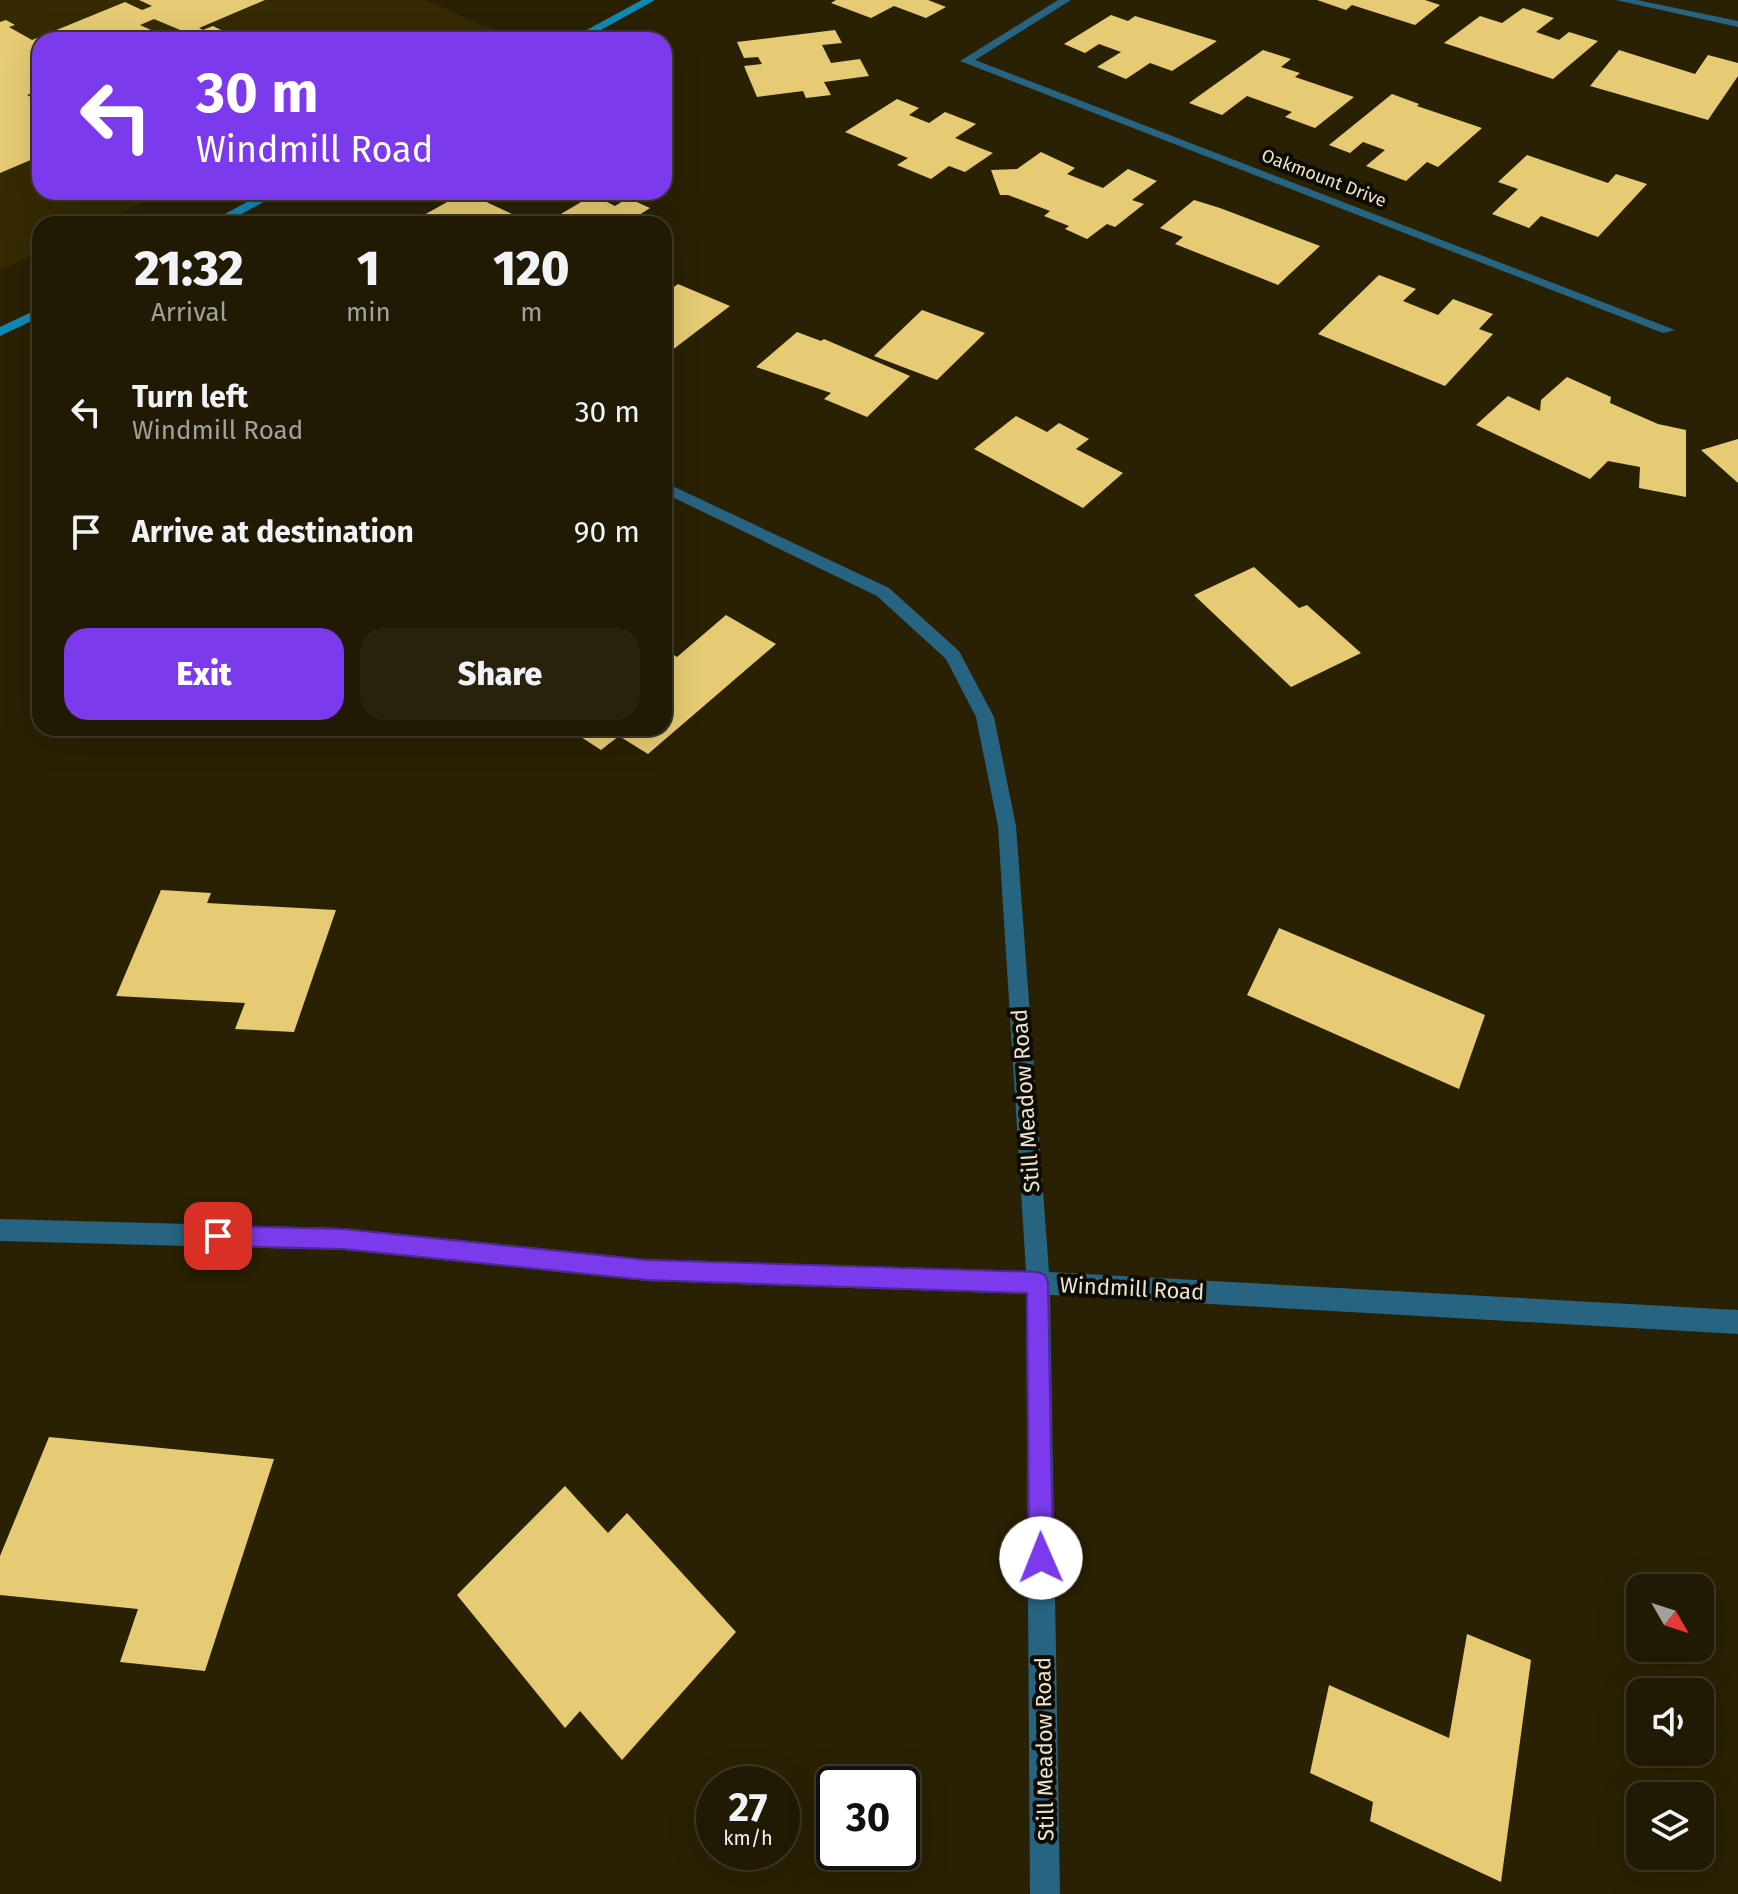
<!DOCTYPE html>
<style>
:root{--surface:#201903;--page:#28220d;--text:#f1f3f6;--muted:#a2a09a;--line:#3d3825;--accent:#7c3aed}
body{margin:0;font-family:"Fira Sans",sans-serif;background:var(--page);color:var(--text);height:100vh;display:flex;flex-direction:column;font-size:30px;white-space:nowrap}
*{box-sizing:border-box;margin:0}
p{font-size:26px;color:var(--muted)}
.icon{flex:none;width:44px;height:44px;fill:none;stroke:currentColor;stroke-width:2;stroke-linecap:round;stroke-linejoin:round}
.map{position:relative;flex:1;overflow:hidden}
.drawer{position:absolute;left:32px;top:216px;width:640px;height:520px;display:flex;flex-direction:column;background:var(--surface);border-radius:24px;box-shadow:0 8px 32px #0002,0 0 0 2px var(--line)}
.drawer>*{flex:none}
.hud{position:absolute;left:32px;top:32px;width:640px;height:168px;border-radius:24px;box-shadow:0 8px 32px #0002,0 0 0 2px var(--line);background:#7c3aed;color:#fff;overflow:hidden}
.needle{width:52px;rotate:129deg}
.controls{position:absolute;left:1626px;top:1574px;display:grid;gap:16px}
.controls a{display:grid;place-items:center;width:88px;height:88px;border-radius:16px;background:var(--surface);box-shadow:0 8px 32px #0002,0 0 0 2px var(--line);font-size:40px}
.speed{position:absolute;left:696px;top:1766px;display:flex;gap:16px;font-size:40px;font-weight:700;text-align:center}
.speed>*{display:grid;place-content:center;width:104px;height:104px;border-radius:50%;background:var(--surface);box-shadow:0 8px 32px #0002,0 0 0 2px var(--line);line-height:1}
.speed small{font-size:20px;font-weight:400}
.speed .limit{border:4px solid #111;border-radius:12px;background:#fff;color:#111}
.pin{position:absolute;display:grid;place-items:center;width:68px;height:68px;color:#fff;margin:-34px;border-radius:16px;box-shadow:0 4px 12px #0006}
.me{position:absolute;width:88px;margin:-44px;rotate:359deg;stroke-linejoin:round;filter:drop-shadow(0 0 6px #0008)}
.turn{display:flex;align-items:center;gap:28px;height:168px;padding:0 32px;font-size:36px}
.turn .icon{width:104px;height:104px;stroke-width:2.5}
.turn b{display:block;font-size:56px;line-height:68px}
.eta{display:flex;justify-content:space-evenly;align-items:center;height:136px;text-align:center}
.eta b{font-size:48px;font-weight:800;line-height:56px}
.cta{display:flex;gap:16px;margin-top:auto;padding:16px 32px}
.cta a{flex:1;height:92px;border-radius:24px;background:var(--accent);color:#fff;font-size:32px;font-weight:800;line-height:92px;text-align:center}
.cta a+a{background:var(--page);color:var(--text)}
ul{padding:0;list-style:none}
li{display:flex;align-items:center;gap:24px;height:120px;padding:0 32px}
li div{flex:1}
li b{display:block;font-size:30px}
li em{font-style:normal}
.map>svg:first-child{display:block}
.built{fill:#352a02}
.building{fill:#e6cb74}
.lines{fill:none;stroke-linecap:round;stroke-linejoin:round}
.street{fill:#276481;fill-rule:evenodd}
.secondary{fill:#1089b6;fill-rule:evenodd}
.route{fill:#7c3aed;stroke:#51269a;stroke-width:2}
.labels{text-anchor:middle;stroke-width:8;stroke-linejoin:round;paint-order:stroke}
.far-street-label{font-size:18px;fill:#e9e4d3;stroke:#0f0b02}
.street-label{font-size:22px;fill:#e9e4d3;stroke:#0f0b02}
</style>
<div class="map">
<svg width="1738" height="1894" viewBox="0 0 1738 1894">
<rect width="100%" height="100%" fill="#2a2104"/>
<path class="built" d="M 0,0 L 425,0 L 496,31 L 477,40 L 40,40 L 40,192 L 163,192 L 97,224 L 40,224 L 40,252 L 0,271 Z"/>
<g class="building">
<path d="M 139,0 L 265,0 L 199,28 L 203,30 L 213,26 L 223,31 L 201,40 L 181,40 L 192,35 L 154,19 L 140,25 L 164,36 L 156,40 L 40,40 L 40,90 L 27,95 L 40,102 L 40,156 L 0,173 L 0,22 L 6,20 L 15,25 L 9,27 L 32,40 L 125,2 L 142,10 L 152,6 Z"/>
<path d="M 836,0 L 928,0 L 946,7 L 926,18 L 894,6 L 871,18 L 831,3 Z"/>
<path d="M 1317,0 L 1425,0 L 1440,5 L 1415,25 L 1352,5 L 1346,10 Z"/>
<path d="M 1523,8 L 1554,18 L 1536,32 L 1559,40 L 1569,32 L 1598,41 L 1553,79 L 1444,43 L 1480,16 L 1502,23 Z"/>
<path d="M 1111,15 L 1128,21 L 1135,16 L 1217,41 L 1172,71 L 1150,63 L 1126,79 L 1097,67 L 1121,52 L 1099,44 L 1085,53 L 1064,44 Z"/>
<path d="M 835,30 L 842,43 L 822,45 L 831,63 L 860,59 L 869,76 L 824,82 L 831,95 L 806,98 L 803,91 L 757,97 L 744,66 L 762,64 L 758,57 L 744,58 L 737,42 Z"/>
<path d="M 1263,50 L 1291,59 L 1281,67 L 1300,73 L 1295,77 L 1354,97 L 1315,128 L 1285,117 L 1292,112 L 1247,96 L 1222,115 L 1189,103 Z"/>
<path d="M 1619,50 L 1695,74 L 1708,55 L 1738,63 L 1738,76 L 1708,120 L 1590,86 Z"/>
<path d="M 1392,94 L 1419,104 L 1417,106 L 1482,128 L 1438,167 L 1427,162 L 1406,181 L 1366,166 L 1385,150 L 1363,142 L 1350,153 L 1329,145 Z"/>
<path d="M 897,99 L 919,108 L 909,115 L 929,123 L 945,112 L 976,124 L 955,138 L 993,153 L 965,172 L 949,166 L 931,179 L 897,165 L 908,158 L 845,132 Z"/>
<path d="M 1041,152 L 1075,168 L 1067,174 L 1103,188 L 1128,169 L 1157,181 L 1132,200 L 1144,204 L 1115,227 L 1107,224 L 1087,239 L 1065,229 L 1069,226 L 1044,216 L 1050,211 L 1008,195 L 1000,195 L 991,170 L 1017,169 Z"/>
<path d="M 1527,155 L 1608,183 L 1616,174 L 1647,184 L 1598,237 L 1541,216 L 1529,228 L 1492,214 L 1518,189 L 1498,182 Z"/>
<path d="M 465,192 L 529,222 L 423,224 L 415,220 Z"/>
<path d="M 593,195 L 615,206 L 628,198 L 650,208 L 625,224 L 544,224 Z"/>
<path d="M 1194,200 L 1220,208 L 1320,246 L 1278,285 L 1175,244 L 1183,237 L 1160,228 Z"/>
<path d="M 1379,275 L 1416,289 L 1403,301 L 1438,315 L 1453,299 L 1493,314 L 1479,329 L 1493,334 L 1445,386 L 1318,334 Z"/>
<path d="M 678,284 L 730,306 L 667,354 L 664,353 L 664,294 Z"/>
<path d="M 922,310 L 985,333 L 937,380 L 874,356 Z"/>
<path d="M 797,332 L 821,341 L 824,339 L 910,376 L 867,417 L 824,399 L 831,393 L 756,367 Z"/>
<path d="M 1567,377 L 1611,397 L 1610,403 L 1658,424 L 1686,430 L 1686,497 L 1639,488 L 1640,467 L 1608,461 L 1590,479 L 1476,425 L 1508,396 L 1540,411 L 1541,400 Z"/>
<path d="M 1016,416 L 1047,432 L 1059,423 L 1089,439 L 1076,449 L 1123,473 L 1083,508 L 974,449 Z"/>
<path d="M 1738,439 L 1738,483 L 1701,450 Z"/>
<path d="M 1254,567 L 1299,608 L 1307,605 L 1361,653 L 1291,687 L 1194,595 Z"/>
<path d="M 726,615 L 776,644 L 648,754 L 619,736 L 601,750 L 567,728 L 664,728 L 664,649 L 677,657 Z"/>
<path d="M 161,890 L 211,893 L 207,903 L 336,910 L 294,1032 L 235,1029 L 245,1003 L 116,996 Z"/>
<path d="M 1279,928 L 1485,1015 L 1459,1089 L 1247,995 Z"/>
<path d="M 49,1437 L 274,1459 L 205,1671 L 120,1662 L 138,1609 L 0,1595 L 0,1556 Z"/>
<path d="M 565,1486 L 608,1533 L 627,1513 L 736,1632 L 622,1760 L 580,1711 L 565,1728 L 457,1595 Z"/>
<path d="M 1467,1634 L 1531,1660 L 1501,1882 L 1370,1821 L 1373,1802 L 1310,1773 L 1329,1685 L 1449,1738 Z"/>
</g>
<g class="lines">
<g class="street">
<path d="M 1058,0 L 1071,0 L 975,60 L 1675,330 L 1663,333 L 960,61 Z"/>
<path d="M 1616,0 L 1637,0 L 1738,21 L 1738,27 Z"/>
<path d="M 664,482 L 889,588 L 959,651 L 994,717 L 1016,826 L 1049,1272 L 1738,1310 L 1738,1334 L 1050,1295 L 1060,1894 L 1030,1894 L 1026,1294 L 647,1281 L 343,1250 L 0,1241 L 0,1219 L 343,1228 L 647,1259 L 1026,1271 L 998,826 L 976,717 L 946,659 L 877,596 L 664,493 Z"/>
</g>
<g class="secondary">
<path d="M 642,0 L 655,0 L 583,40 L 568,40 Z"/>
<path d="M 266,192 L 282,192 L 223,224 L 206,224 Z"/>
<path d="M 40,308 L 40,317 L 0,336 L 0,327 Z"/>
</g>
</g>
<path class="route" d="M 218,1226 L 343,1229 L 647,1260 L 1038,1272 L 1045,1275 L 1048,1283 L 1053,1558 L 1050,1566 L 1041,1570 L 1033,1566 L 1029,1558 L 1027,1293 L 647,1280 L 343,1249 L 218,1246 L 211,1243 L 208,1236 L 211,1229 Z"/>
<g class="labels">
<g class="far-street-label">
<text transform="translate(1324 178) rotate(21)" y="6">Oakmount Drive</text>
</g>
<g class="street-label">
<text transform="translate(1025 1101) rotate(-94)" y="8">Still Meadow Road</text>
<text transform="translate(1132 1288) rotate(3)" y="8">Windmill Road</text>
<text transform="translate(1044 1749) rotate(-91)" y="8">Still Meadow Road</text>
</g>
</g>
</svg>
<div class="controls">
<a><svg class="needle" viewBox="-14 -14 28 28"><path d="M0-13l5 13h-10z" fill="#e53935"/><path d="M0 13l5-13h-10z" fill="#a2a09a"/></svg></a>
<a><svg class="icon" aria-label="sound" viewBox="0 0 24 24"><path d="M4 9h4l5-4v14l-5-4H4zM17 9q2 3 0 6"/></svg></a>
<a><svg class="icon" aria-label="layers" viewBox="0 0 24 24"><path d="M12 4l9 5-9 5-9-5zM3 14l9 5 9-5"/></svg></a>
</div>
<div class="speed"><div>27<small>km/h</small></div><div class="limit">30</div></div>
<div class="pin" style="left:218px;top:1236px;background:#d93025"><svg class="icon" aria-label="arrive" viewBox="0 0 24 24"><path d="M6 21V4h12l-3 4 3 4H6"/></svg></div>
<svg class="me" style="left:1041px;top:1558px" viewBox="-20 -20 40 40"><circle r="19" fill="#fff"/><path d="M0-13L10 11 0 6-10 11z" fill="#7c3aed"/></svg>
<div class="hud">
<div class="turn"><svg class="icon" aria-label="left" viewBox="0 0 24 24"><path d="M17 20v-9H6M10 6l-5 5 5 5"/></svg><div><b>30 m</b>Windmill Road</div></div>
</div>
<section class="drawer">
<div class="eta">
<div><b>21:32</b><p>Arrival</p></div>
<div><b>1</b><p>min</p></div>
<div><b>120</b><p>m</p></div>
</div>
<ul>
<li><svg class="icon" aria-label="left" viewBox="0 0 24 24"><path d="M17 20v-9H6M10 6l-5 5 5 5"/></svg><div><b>Turn left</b><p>Windmill Road</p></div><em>30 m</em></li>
<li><svg class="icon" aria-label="arrive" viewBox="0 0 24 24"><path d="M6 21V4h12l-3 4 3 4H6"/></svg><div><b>Arrive at destination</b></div><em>90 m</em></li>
</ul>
<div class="cta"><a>Exit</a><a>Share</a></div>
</section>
</div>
